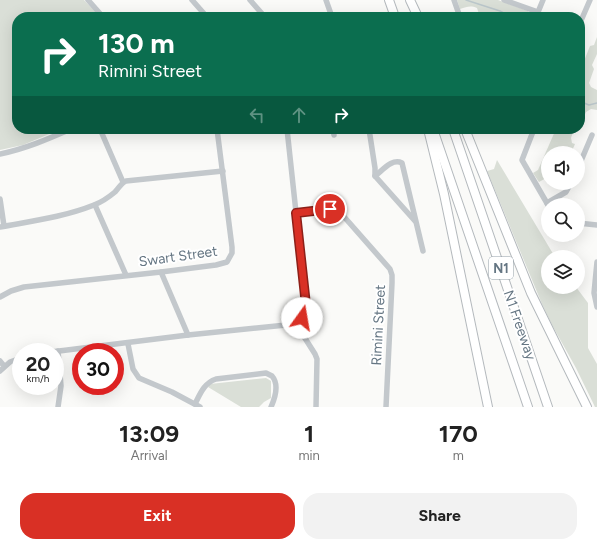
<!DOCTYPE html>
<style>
:root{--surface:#fff;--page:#f2f2f2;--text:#222;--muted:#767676;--accent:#d93025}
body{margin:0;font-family:Figtree,sans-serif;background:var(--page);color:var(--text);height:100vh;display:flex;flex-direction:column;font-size:15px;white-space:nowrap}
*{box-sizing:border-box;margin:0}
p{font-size:13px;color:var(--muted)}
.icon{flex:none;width:22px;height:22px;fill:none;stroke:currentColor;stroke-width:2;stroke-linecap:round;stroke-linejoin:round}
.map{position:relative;height:407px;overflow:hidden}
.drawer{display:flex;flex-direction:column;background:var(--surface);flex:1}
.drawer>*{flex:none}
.guide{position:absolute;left:12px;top:12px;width:573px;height:122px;border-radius:16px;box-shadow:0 4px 16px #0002;background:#0b6e4f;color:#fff;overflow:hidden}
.tools{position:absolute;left:541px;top:146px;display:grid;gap:8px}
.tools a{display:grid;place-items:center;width:44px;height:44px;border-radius:50%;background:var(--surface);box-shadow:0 4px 16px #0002;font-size:20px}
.speed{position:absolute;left:12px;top:343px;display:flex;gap:8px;font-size:20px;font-weight:700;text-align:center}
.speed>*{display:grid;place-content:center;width:52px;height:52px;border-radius:50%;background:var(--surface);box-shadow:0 4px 16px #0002;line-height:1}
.speed small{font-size:10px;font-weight:400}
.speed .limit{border:6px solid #d22;background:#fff;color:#111}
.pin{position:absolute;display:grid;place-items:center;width:34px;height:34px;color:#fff;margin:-17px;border:2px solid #fff;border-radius:50%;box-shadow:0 1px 4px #0007}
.me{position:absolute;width:44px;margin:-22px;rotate:13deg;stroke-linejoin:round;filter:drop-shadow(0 0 3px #0008)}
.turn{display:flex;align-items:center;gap:14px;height:84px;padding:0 20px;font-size:18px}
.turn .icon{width:52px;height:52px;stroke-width:2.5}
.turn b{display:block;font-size:28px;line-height:34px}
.lanes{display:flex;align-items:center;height:38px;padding:0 20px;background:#0003;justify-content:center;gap:20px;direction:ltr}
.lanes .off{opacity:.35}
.eta{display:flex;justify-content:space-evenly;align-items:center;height:68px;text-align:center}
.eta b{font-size:24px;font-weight:700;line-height:28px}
.action{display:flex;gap:8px;margin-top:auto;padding:8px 20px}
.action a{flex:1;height:46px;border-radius:16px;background:var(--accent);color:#fff;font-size:16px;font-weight:700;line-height:46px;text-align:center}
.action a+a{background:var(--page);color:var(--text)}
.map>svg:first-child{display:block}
.green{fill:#dadfd7}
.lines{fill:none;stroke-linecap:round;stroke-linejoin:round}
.stream{stroke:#bbc7cb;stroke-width:1.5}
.highway-casing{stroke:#b4b9bd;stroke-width:10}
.minor{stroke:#c3c8cc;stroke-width:5.5}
.highway{stroke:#fff;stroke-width:8}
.route-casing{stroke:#8d1f18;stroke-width:10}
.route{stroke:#d93025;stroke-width:7}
.labels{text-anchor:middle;stroke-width:4;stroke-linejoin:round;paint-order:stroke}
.shield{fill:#fff;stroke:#939fa8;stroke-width:1}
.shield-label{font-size:13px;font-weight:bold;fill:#657683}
.street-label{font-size:14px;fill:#657683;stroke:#fff}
</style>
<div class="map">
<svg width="597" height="407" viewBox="0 0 597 407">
<rect width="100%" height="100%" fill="#fafaf8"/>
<g class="green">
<path d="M 0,0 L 84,0 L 100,17 L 17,17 L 17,129 L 61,129 L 23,145 L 0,150 Z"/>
<path d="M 457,0 L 498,0 L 528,11 L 532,17 L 486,17 L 484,13 L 479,14 L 477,8 C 470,5 467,7 460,9 Z"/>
<path d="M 597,37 L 597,54 L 592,65 L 594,69 L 589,83 L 591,87 L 597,90 L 597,110 L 591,109 L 586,112 L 580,125 L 580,62 L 584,61 L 590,46 L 594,45 Z"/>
<path d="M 556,129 L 574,129 L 571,138 L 572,143 L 575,144 L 571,153 L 548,153 L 548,177 L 539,182 L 533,173 L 538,170 Z"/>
<path d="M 497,160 L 555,257 L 548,257 L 548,287 L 576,287 L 588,303 L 588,348 L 597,364 L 597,407 L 595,407 L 576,368 L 552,325 L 542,304 L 487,171 L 494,169 Z"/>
<path d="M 266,378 L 271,381 L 271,398 L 264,402 L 259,407 L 241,407 L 208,387 L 210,384 Z"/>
</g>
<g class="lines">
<g class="stream">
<path d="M 466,0 L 500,11 L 511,17"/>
<path d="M 580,77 L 581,78 L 584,103 L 589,105 L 597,103"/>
</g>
<defs>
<g id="highway">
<path d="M 389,0 L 395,17"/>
<path d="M 410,0 L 418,17"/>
<path d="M 428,129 L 444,194 L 488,407"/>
<path d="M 433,129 L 528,407"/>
<path d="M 453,129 L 548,407"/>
<path d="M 465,129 L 531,293 L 587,407"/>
</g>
</defs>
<use href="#highway" class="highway-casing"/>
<g class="minor">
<path d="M 88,0 L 103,17"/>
<path d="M 192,0 L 207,17"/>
<path d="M 250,0 L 265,17"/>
<path d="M 326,0 L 332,17"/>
<path d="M 454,0 L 460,17"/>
<path d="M 504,0 L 538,12"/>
<path d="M 536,17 L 543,0"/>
<path d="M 580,23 L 590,0"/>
<path d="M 100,129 L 123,182"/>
<path d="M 287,129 L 306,305 L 304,315 L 296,324"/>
<path d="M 333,129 L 334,135"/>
<path d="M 369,129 L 375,168 L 375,176 L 415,221"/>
<path d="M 534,129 L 522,160 L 548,205"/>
<path d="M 0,154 C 25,149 48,139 71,129"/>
<path d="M 578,168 L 592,135"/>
<path d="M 375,176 C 383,170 392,158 402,163 L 423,251"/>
<path d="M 0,199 L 4,226"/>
<path d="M 547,203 L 566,192 L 571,183"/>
<path d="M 95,205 L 126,275"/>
<path d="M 296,213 L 330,209 L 339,211 L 390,269 L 392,275 L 392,283 L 386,407"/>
<path d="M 578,223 L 597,225"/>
<path d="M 0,227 C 32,221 64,217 94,205 C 102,202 109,197 115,192 C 119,188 121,183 126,181 L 223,171"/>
<path d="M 566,235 L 569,238 L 572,235"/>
<path d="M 597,262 L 594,293 L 597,307"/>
<path d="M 161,272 L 188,335"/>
<path d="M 0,297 L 11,291 L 24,287 L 161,272 L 216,265 L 227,262 L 232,253 L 232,247 L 217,129"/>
<path d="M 296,324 L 315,354 L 317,359 L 316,407"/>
<path d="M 128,344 L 133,369 L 139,378 L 172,392 L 200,407"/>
<path d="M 51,352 L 188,335 L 296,324"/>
<path d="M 0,361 L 4,366"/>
<path d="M 0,371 L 10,362 L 21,358"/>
<path d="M 195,404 C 200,394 204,383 216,379 L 266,373 L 272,376 C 279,384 275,398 271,407"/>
<path d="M 58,407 L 61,386 L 58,351"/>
</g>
<use href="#highway" class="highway"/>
</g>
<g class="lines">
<defs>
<path id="route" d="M 302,318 L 305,312 L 306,305 L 296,213 L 330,209"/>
</defs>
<use href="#route" class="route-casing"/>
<use href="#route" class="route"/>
</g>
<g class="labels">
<rect class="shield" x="489" y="257" width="24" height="22" rx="3"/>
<g class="shield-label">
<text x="501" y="273">N1</text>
</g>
<g class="street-label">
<text transform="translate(178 256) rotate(-8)" y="5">Swart Street</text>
<text transform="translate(378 325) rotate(-87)" y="5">Rimini Street</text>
<text transform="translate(520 325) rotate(71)" y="5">N1 Freeway</text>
</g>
</g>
</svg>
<div class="tools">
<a><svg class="icon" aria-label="sound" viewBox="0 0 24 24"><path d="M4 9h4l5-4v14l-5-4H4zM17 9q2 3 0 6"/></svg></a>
<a><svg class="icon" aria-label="search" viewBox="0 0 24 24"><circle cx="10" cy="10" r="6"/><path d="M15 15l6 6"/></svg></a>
<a><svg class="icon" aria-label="layers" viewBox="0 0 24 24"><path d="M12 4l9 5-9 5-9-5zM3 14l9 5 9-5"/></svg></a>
</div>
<div class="speed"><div>20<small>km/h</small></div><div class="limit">30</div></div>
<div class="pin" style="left:330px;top:209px;background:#d93025"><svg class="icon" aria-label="arrive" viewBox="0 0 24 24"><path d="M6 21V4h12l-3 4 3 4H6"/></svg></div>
<svg class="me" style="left:302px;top:318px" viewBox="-20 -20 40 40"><circle r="19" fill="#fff"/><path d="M0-13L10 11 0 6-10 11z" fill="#d93025"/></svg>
<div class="guide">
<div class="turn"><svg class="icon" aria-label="right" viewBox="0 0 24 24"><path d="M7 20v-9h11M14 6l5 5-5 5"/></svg><div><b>130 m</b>Rimini Street</div></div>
<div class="lanes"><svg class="icon off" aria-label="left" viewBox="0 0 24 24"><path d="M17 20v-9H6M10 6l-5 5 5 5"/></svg><svg class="icon off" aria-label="ahead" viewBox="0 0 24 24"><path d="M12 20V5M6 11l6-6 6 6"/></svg><svg class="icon" aria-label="right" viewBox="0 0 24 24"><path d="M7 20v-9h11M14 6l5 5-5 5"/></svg></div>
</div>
</div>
<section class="drawer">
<div class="eta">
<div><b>13:09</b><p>Arrival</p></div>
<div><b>1</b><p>min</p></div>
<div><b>170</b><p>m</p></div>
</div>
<div class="action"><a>Exit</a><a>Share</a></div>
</section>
